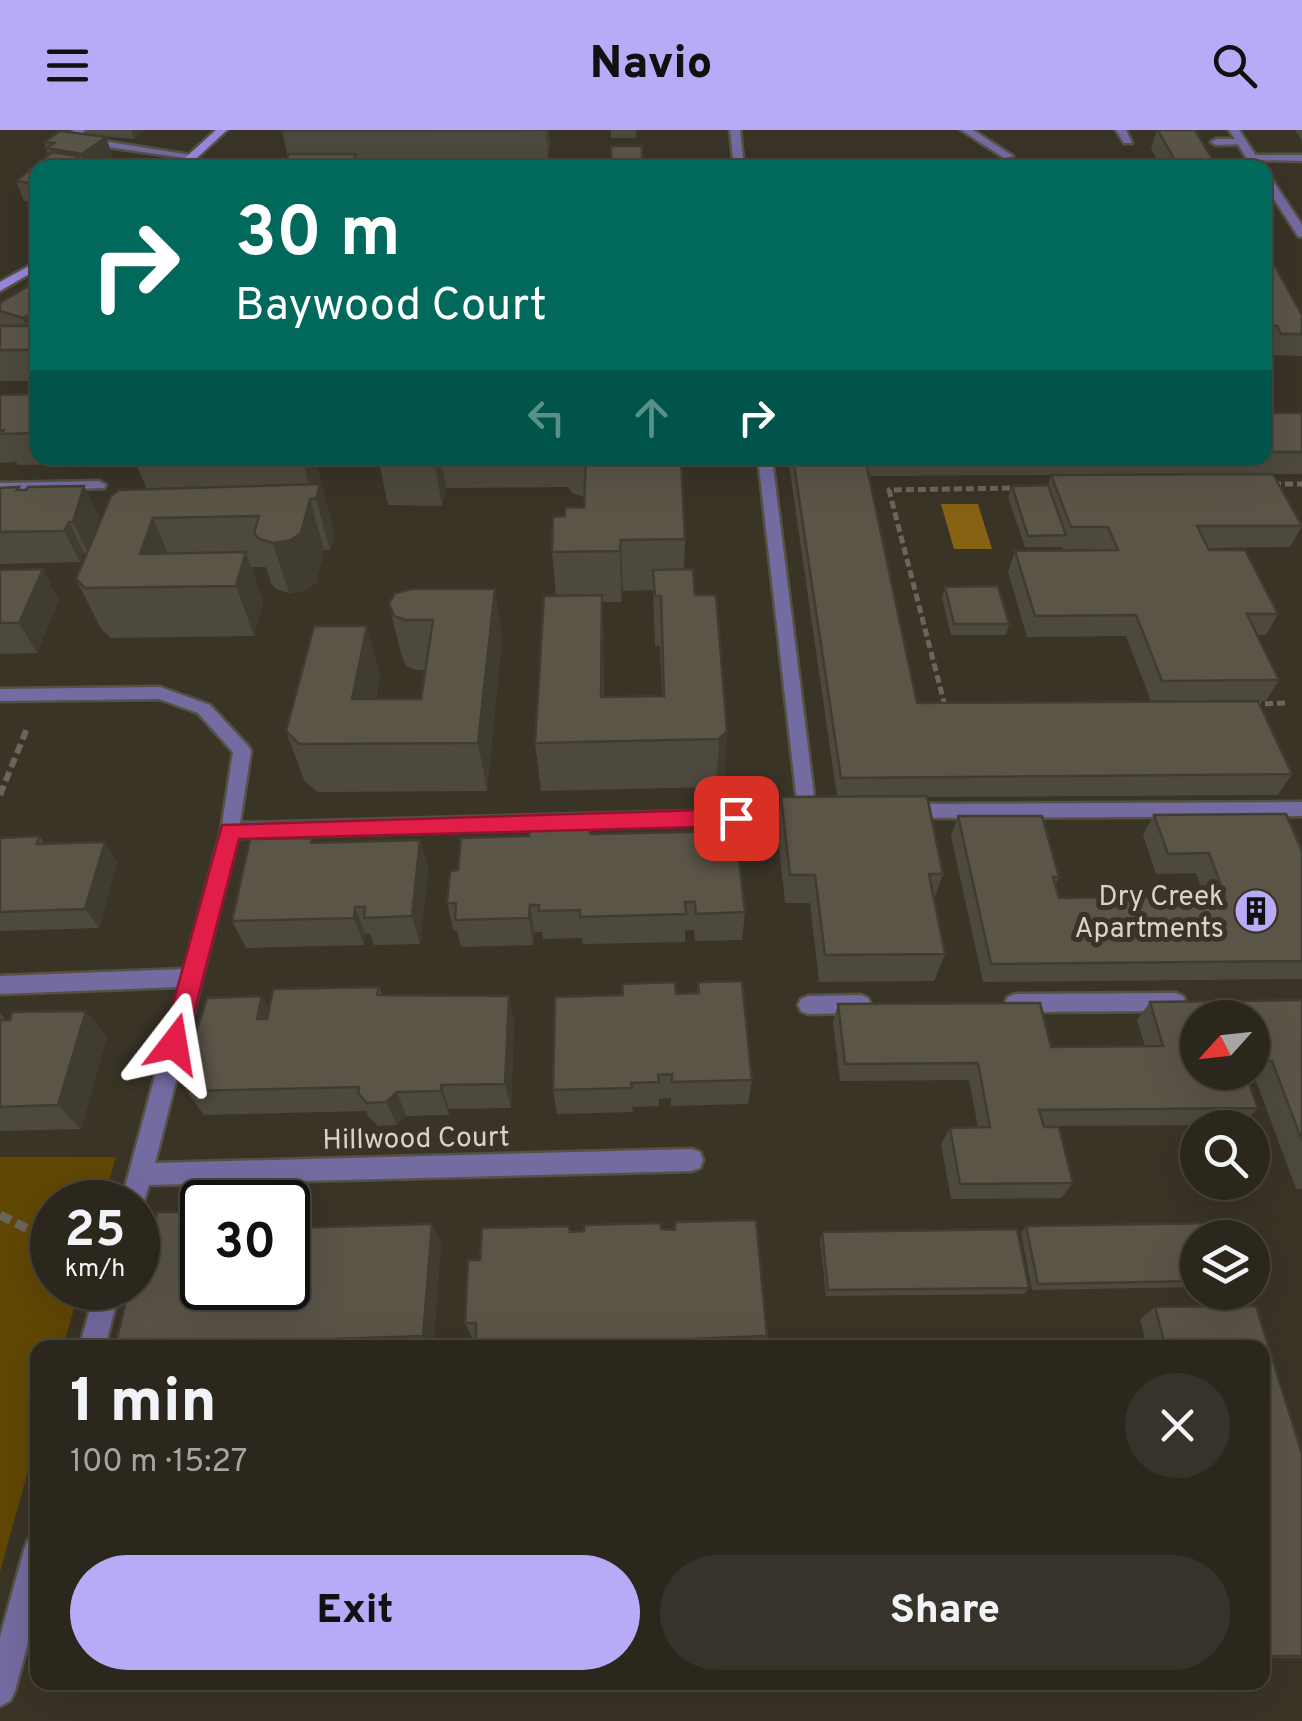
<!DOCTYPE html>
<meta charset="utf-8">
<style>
:root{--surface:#2c271d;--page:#38332a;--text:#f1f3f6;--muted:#a6a5a4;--line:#48443b;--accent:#b7abf8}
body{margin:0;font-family:Overpass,sans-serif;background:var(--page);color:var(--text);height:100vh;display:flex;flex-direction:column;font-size:38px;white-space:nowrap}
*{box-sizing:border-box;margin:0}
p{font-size:32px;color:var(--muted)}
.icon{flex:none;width:55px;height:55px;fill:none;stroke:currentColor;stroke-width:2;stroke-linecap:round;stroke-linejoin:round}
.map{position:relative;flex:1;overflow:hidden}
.side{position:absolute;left:30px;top:1210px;width:1240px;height:350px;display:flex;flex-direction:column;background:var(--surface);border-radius:20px;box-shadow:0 10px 40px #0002,0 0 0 2px var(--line)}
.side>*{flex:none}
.hud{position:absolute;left:30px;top:30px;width:1242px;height:305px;border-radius:20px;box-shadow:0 10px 40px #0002,0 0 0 2px var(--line);background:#00695c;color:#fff;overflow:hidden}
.needle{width:65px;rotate:243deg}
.controls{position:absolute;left:1180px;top:870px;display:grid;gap:20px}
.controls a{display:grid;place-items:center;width:90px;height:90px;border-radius:50%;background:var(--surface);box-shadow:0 10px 40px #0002,0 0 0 2px var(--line);font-size:50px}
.speed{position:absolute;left:30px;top:1050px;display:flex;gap:20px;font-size:50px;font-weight:700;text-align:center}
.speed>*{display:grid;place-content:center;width:130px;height:130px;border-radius:50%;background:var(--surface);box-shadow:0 10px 40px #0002,0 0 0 2px var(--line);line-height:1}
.speed small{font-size:25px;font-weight:400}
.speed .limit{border:5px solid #111;border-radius:15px;background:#fff;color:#111}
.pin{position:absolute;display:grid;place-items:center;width:85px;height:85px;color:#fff;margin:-42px;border-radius:20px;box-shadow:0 5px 15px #0006}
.me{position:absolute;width:110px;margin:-55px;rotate:14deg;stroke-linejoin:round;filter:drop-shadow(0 0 8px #0008)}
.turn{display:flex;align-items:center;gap:35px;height:210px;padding:0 40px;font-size:45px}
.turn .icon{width:130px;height:130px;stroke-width:2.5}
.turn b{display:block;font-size:70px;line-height:85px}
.lanes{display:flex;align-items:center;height:95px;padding:0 40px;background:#0003;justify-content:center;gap:50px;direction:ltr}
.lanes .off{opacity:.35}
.round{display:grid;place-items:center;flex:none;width:105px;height:105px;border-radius:52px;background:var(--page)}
.summary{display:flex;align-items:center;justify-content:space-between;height:170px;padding:0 40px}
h1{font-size:60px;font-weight:800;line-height:75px}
.action{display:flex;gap:20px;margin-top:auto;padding:20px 40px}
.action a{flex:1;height:115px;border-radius:60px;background:var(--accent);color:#111;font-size:40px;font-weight:800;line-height:115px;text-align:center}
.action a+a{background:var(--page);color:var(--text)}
header{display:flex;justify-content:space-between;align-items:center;height:130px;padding:0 40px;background:var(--accent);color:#111;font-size:45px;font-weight:800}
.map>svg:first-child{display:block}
.green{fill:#614704}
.water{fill:#856312}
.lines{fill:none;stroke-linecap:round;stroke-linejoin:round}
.lane-casing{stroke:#565145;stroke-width:5}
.street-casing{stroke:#565145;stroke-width:5}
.secondary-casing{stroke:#565145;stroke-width:5}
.path-far2{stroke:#6b655a;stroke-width:5;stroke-dasharray:8 4;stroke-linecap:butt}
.path-far1{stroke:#6b655a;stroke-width:6;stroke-dasharray:10 5;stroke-linecap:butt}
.path{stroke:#6b655a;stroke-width:9;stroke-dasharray:12 6;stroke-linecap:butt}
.lane{fill:#746ba1;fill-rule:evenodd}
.street{fill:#746ba1;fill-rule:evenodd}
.secondary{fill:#9788de;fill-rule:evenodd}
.wall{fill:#4e493e;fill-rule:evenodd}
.shaded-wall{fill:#403c32}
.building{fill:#5b5548;stroke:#403c32;stroke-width:2.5}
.route{fill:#e11d48;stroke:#92132f;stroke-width:2.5}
.labels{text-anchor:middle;stroke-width:10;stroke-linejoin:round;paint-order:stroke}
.poi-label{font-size:28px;fill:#d7d3cc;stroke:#3a3427;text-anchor:end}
.street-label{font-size:28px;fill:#d7d3cc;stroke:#3a3427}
</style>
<header><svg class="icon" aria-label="menu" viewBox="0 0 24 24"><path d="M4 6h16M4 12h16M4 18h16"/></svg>Navio<svg class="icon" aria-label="search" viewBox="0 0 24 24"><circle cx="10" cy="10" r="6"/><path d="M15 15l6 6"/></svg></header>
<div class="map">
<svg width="1302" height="1591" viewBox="0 0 1302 1591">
<rect width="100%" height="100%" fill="#3a3427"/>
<path class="green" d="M 0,1027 L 116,1027 L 103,1072 L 52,1072 L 52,1158 L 80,1158 L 63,1217 L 38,1218 L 37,1308 L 0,1442 Z"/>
<path class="water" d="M 941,374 L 978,374 L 992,419 L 954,419 Z"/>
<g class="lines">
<defs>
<g id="lane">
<path d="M 74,0 L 85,0 L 78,7 L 197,26 L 192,29 L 65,11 L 65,7 Z"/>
<path d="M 730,0 L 740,0 L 744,38 L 734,38 Z"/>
<path d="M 961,0 L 973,0 L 1013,26 L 1004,28 Z"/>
<path d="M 1116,0 L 1126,0 L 1132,13 L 1124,13 Z"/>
<path d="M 1242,9 L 1246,14 L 1216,15 L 1211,12 L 1216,9 Z"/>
<path d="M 1249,25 L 1302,25 L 1302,31 L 1253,30 L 1249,29 Z"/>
<path d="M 758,328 L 772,328 L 815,674 L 826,676 L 828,681 L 819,688 L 800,686 L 798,681 Z"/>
<path d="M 1302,672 L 1302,686 L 903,688 L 894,681 L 903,674 Z"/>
<path d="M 1176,863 L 1183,866 L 1186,872 L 1183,878 L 1176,881 L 1015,882 L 1008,879 L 1005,873 L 1008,867 L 1015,864 Z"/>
<path d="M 861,865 L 868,868 L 871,874 L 868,880 L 861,883 L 808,884 L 801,881 L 798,875 L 801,869 L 808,866 Z"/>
</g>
<g id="street">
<path d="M 1229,0 L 1239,0 L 1264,38 L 1253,38 Z"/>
<path d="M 1265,44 L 1269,45 L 1302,95 L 1302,107 L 1298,106 L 1265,55 Z"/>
<path d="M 99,351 L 106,355 L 104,358 L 0,361 L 0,353 Z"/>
<path d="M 160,557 L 210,575 L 248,616 L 251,621 L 240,693 L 736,680 L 745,687 L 736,694 L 238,708 L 155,1033 L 692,1019 L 700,1022 L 703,1030 L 700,1038 L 692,1041 L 149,1055 L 141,1080 L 138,1081 L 138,1072 L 121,1072 L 179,857 L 0,864 L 0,846 L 184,839 L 221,701 L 233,622 L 198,583 L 159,569 L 0,571 L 0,559 Z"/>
<path d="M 96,1158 L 120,1158 L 105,1218 L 79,1218 Z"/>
<path d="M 38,1406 L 38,1475 L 15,1561 L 10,1571 L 0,1576 L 0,1507 L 24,1420 L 28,1410 Z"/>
</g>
<g id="secondary">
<path d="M 216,0 L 227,0 L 186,38 L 174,38 Z"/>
<path d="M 38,131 L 38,139 L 0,161 L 0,152 Z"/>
</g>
</defs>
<use href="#lane" class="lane-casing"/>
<use href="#street" class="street-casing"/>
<use href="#secondary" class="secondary-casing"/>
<g class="path-far2">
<path d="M 1273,354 L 1302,354"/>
<path d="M 1253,574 L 1288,573"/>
<path d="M 945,576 L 889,360 L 1016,358"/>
</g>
<path class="path-far1" d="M 0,665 L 28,596"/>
<path class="path" d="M 0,1085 L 52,1111"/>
<use href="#lane" class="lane"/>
<use href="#street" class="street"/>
<use href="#secondary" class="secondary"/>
</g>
<g class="wall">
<path d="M 85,0 L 144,0 L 134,9 L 102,6 L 113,27 L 98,38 L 38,38 L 38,73 L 24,71 L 16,51 L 48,25 L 44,12 L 87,4 Z"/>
<path d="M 282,0 L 549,0 L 550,14 L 548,28 L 356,29 L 357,38 L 286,38 L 288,28 Z"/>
<rect x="611" y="0" width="25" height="8"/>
<path d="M 1157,0 L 1195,0 L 1218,38 L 1161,38 L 1151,18 Z"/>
<path d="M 1295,0 L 1302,0 L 1302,11 Z"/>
<rect x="611" y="16" width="31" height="22"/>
<path d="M 1265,118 L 1302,185 L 1302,226 L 1272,225 L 1268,217 L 1265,217 Z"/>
<path d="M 38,150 L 38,251 L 0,251 L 0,173 Z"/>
<path d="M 38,264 L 38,328 L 125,328 L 122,333 L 18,335 L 16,332 L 0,333 L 0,265 Z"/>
<path d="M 1265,283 L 1302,283 L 1302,344 L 1273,344 L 1302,396 L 1290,417 L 1208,418 L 1278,484 L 1266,505 L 1257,505 L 1279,550 L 1266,571 L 1258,571 L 1292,644 L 1278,665 L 927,667 L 943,744 L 934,769 L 945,824 L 934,851 L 819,852 L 810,773 L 785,773 L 777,696 L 781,667 L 837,666 L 788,328 L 1265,328 ZM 1051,345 L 1048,355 L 1012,356 L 1008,367 L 1025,417 L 1062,417 L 1063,419 L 1100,419 L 1101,421 L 1015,421 L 1008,442 L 1027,507 L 1126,506 L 1151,571 L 917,573 L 869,346 Z"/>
<path d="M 134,328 L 315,328 L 334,405 L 330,420 L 324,420 L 316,453 L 307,460 L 289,463 L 276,459 L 271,453 L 266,437 L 251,437 L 263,472 L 254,506 L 111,508 L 101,499 L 76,449 L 87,423 L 84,423 L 80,432 L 0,434 L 0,358 L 21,360 L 84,356 L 99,387 L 92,411 L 147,360 Z"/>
<path d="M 378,328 L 681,328 L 685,409 L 684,439 L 695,465 L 727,601 L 724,649 L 716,657 L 541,661 L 535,613 L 556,465 L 552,422 L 565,386 L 584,378 L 584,367 L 572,363 L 569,357 L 446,358 L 442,376 L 388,375 ZM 653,460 L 655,516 L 660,516 L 662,566 L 604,567 L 604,515 L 602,472 L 621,472 L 623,461 Z"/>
<path d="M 0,440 L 59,470 L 37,523 L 0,524 Z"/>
<path d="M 945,457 L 1009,494 L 1006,505 L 951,505 L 942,468 Z"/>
<path d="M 495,459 L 502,509 L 487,661 L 317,662 L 304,650 L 286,601 L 380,546 L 376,569 L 421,569 L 425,540 L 416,540 L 406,536 L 401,524 L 389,474 Z"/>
<path d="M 1154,685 L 1302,721 L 1302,849 L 983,852 L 951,706 L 958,686 L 1059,747 L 1055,755 L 1059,768 L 1204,767 L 1196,743 L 1156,744 L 1143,705 Z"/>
<path d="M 590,704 L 745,782 L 742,810 L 695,811 L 694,800 L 685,800 L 685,812 L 583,814 L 582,808 L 543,809 L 542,802 L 534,802 L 533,815 L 461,817 L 457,801 L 454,801 L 447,773 L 458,740 Z"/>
<path d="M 39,706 L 45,714 L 105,712 L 117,732 L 99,798 L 0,801 L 0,708 Z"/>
<path d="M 312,708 L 314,713 L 420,710 L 428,739 L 420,814 L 374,815 L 370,804 L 365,804 L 364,815 L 246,818 L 232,791 Z"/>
<path d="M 698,852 L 752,950 L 748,974 L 671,976 L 671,968 L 659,969 L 659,976 L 632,977 L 633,982 L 557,984 L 553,960 L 676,864 L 697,863 Z"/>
<path d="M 379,857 L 382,865 L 509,866 L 514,892 L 511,978 L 449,979 L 449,985 L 406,986 L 397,995 L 378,996 L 369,987 L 366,981 L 204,985 L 186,961 L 190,943 L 185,936 L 262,866 L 269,879 Z"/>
<path d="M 1302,870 L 1302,1059 L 1296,1059 L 1255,948 L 1247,948 L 1258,978 L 1241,995 L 1043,996 L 1073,1053 L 1061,1068 L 951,1069 L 941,1014 L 950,998 L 978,997 L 969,950 L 840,951 L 833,892 L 838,874 L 1051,917 L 1145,916 L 1137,890 L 1150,872 ZM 1252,888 L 1252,942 L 1198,942 Z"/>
<path d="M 0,884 L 6,890 L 107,906 L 81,999 L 0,1001 Z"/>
<path d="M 187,1082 L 202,1098 L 202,1158 L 432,1094 L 441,1114 L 433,1218 L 118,1218 L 115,1216 L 153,1101 Z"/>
<path d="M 1026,1096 L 1198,1108 L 1198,1157 L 1032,1160 L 1021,1103 Z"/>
<path d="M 661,1099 L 767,1206 L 764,1218 L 477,1218 L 476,1210 L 473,1210 L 465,1193 L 480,1130 L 570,1102 Z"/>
<path d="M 822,1102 L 1029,1158 L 1024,1164 L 826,1166 L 820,1109 Z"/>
<path d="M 1256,1176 L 1302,1324 L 1302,1528 L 1262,1528 L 1262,1218 L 1147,1218 L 1140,1189 L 1155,1177 Z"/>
</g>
<g class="shaded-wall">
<path d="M 131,0 L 144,0 L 134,9 Z"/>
<path d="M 546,0 L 549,0 L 548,28 Z"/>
<path d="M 106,7 L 113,27 L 98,38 L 87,38 L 82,24 Z"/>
<path d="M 356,24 L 358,34 L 357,38 L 353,38 Z"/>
<path d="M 79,26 L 84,38 L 62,38 Z"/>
<path d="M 33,182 L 38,192 L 37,218 L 23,188 Z"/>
<path d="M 302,328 L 315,328 L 334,405 L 330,420 L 316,369 L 313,369 Z"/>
<path d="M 434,328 L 441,328 L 446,358 L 442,376 Z"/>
<path d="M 84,356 L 99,387 L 88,423 L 73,392 Z"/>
<path d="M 310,369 L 324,420 L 316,453 L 307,460 L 289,463 L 273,413 Z"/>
<path d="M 153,388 L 174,438 L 140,424 Z"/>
<path d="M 69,392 L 84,423 L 80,432 L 64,401 Z"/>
<path d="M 621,410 L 623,461 L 621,472 L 620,421 Z"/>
<path d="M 246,422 L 263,472 L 254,506 L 236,456 Z"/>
<path d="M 43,439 L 59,470 L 37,523 L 19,493 Z"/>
<path d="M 495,459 L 502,509 L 487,661 L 478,613 Z"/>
<path d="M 602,465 L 604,515 L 603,616 L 601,567 Z"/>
<path d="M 367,496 L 380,546 L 368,614 L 352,569 Z"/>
<path d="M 727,601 L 724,649 L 716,657 L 719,609 Z"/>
<path d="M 420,710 L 428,739 L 420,814 L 412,786 Z"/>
<path d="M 105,712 L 117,732 L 99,798 L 85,779 Z"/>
<path d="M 530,775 L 534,802 L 533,815 L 529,788 Z"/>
<path d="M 355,777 L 365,804 L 364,815 L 354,788 Z"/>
<path d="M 262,866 L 276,892 L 257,889 Z"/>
<path d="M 509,866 L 514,892 L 511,978 L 505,954 Z"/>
<path d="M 86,881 L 107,906 L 81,999 L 58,975 Z"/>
<path d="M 441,955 L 449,979 L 449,985 L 441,961 Z"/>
<path d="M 397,962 L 406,986 L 397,995 L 386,972 Z"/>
<path d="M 187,1082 L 202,1098 L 202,1120 L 184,1101 Z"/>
<path d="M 432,1094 L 441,1114 L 433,1218 L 429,1218 L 423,1206 Z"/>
</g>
<g class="building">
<path d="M 282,0 L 546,0 L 282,1 Z"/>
<path d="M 1158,0 L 1195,0 L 1218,38 L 1179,38 Z"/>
<path d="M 60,1 L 106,7 L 82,24 L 46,18 L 54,13 L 44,12 Z"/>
<rect x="611" y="16" width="31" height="15"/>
<path d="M 52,22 L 79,26 L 62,38 L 38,38 L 38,53 L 36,54 L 16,51 Z"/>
<path d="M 289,24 L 356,24 L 352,35 L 285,35 Z"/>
<path d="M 1077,28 L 1099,38 L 1051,38 Z"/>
<path d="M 1265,118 L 1302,185 L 1302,204 L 1281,204 L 1277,196 L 1265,195 Z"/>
<path d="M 38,150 L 38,183 L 33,182 L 23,188 L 0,181 L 0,173 Z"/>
<rect x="0" y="196" width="38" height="24"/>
<path d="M 38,264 L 38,303 L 2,304 L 4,300 L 0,301 L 0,265 Z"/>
<rect x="1265" y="283" width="37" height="39"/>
<path d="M 137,328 L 302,328 L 142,330 Z"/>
<path d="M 586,328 L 681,328 L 685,409 L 621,410 L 620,421 L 552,422 L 553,387 L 565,386 L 565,377 L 584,378 Z"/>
<path d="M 793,328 L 865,328 L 917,573 L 1258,571 L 1292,644 L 841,648 Z"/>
<path d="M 1273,344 L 1302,396 L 1197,396 L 1209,420 L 1245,420 L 1278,484 L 1247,484 L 1279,550 L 1162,551 L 1136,485 L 1035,486 L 1015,421 L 1118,420 L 1108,397 L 1071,397 L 1051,345 Z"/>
<path d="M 320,354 L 316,369 L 310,369 L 301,403 L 291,410 L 273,413 L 259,409 L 254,403 L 259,386 L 153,388 L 140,424 L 246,422 L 236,456 L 85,458 L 76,449 L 111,366 L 119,360 Z"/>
<path d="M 1048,355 L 1066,405 L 1028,406 L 1012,356 Z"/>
<path d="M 84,356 L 73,392 L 69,392 L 64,401 L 0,402 L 0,358 L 19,357 L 17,360 L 26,360 L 28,357 Z"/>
<path d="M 43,439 L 19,493 L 0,493 L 0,440 Z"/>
<path d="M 693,439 L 695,465 L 716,465 L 727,601 L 719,609 L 535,613 L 544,466 L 602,465 L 601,567 L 664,566 L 661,466 L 655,466 L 653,440 Z"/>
<path d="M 998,456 L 1009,494 L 954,494 L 945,457 Z"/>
<path d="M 411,459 L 495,459 L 478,613 L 299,614 L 286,601 L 314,496 L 367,496 L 352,569 L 421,569 L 433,490 L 405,490 L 394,486 L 389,474 L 395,463 Z"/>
<path d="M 927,666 L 943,744 L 929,744 L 945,824 L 825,825 L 815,745 L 790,745 L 781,667 Z"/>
<path d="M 1286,684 L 1302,721 L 1302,831 L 991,834 L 958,686 L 1042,686 L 1059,747 L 1053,747 L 1059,768 L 1225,766 L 1209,723 L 1168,724 L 1154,685 Z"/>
<path d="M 590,699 L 590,704 L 736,701 L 745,782 L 696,784 L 695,772 L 685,772 L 686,784 L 580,787 L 580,780 L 539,781 L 539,775 L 530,775 L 529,788 L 455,790 L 456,773 L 447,773 L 450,741 L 458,740 L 461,708 L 529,706 L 530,700 Z"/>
<path d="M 39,706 L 37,714 L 105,712 L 85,779 L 0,782 L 0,708 Z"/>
<path d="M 312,708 L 311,713 L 420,710 L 412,786 L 364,788 L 365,777 L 355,777 L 354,788 L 232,791 L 250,709 Z"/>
<path d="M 742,851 L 752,950 L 672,952 L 672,944 L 658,945 L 659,952 L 631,953 L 632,958 L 553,960 L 555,867 L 623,865 L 622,854 L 675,852 L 676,864 L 699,863 L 698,852 Z"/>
<path d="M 379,857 L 377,865 L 509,866 L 505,954 L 441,955 L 441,961 L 397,962 L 386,972 L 367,973 L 358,963 L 359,957 L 186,961 L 192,936 L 185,936 L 207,868 L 262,866 L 257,889 L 267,889 L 273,859 Z"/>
<path d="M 1302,870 L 1302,1011 L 1272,931 L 1252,931 L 1252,888 L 1198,888 L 1198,942 L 1245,942 L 1258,978 L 1039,980 L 1044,997 L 1059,997 L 1073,1053 L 960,1054 L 950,998 L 990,997 L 978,933 L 845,934 L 838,874 L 1040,873 L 1051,917 L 1163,916 L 1150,872 Z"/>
<path d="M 86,881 L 58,975 L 0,977 L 0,890 L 10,890 L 12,882 Z"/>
<path d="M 157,1082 L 187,1082 L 184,1101 L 202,1100 L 202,1158 L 288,1158 L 288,1098 L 432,1094 L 423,1206 L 334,1209 L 333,1216 L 294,1218 L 204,1218 L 205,1213 L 115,1216 L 129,1158 L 138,1158 L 138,1120 L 142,1102 L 153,1101 Z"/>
<path d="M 756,1090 L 767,1206 L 691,1209 L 691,1218 L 565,1218 L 565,1214 L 476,1216 L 476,1193 L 465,1193 L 468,1130 L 480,1130 L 482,1098 L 569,1096 L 570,1102 L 584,1101 L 584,1095 L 661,1093 L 661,1099 L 675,1100 L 675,1092 Z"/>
<path d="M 1221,1093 L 1225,1108 L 1198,1108 L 1198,1151 L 1038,1154 L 1026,1096 Z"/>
<path d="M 1017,1099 L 1029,1158 L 828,1160 L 822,1102 Z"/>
<path d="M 1256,1176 L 1302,1324 L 1302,1526 L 1262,1526 L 1262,1218 L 1166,1218 L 1155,1177 Z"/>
</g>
<path class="route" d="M 736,679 L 747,688 L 736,696 L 239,709 L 186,914 L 182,921 L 174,924 L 165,921 L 162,914 L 222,695 Z"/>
<defs>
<symbol id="building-disc" viewBox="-11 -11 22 22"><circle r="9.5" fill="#b7abf8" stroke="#3a3427"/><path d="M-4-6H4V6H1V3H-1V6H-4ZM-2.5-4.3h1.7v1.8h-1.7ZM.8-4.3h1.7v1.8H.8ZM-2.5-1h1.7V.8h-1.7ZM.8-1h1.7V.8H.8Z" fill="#111"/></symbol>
</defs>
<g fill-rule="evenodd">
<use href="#building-disc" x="1231" y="756" width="50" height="50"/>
</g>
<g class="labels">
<g class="poi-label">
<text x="1224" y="775">Dry Creek<tspan x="1224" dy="32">Apartments</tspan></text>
</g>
<g class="street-label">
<text transform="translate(416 1007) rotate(-1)" y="10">Hillwood Court</text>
</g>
</g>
</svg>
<div class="controls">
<a><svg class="needle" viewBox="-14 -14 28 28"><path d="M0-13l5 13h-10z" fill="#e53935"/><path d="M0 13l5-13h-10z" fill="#a6a5a4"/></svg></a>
<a><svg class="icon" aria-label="search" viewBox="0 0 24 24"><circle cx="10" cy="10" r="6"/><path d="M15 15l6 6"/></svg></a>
<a><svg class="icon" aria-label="layers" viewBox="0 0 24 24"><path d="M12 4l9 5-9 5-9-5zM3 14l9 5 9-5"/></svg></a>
</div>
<div class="speed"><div>25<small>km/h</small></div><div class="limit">30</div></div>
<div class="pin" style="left:736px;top:688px;background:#d93025"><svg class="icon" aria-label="arrive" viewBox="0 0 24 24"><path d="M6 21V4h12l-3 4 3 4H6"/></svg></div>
<svg class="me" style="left:174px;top:914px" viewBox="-20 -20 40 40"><path d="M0-17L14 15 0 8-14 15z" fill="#e11d48" stroke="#fff" stroke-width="4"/></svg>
<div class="hud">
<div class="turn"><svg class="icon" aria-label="right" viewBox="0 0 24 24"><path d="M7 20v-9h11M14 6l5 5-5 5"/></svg><div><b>30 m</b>Baywood Court</div></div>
<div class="lanes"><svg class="icon off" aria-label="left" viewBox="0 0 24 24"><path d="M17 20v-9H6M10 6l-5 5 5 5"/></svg><svg class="icon off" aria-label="ahead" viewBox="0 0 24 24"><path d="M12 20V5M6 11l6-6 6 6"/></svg><svg class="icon" aria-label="right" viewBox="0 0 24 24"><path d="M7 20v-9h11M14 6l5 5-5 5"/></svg></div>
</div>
<section class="side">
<div class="summary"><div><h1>1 min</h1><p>100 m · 15:27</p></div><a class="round"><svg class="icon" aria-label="close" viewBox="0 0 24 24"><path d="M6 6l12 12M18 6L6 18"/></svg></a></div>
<div class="action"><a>Exit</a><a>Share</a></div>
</section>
</div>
